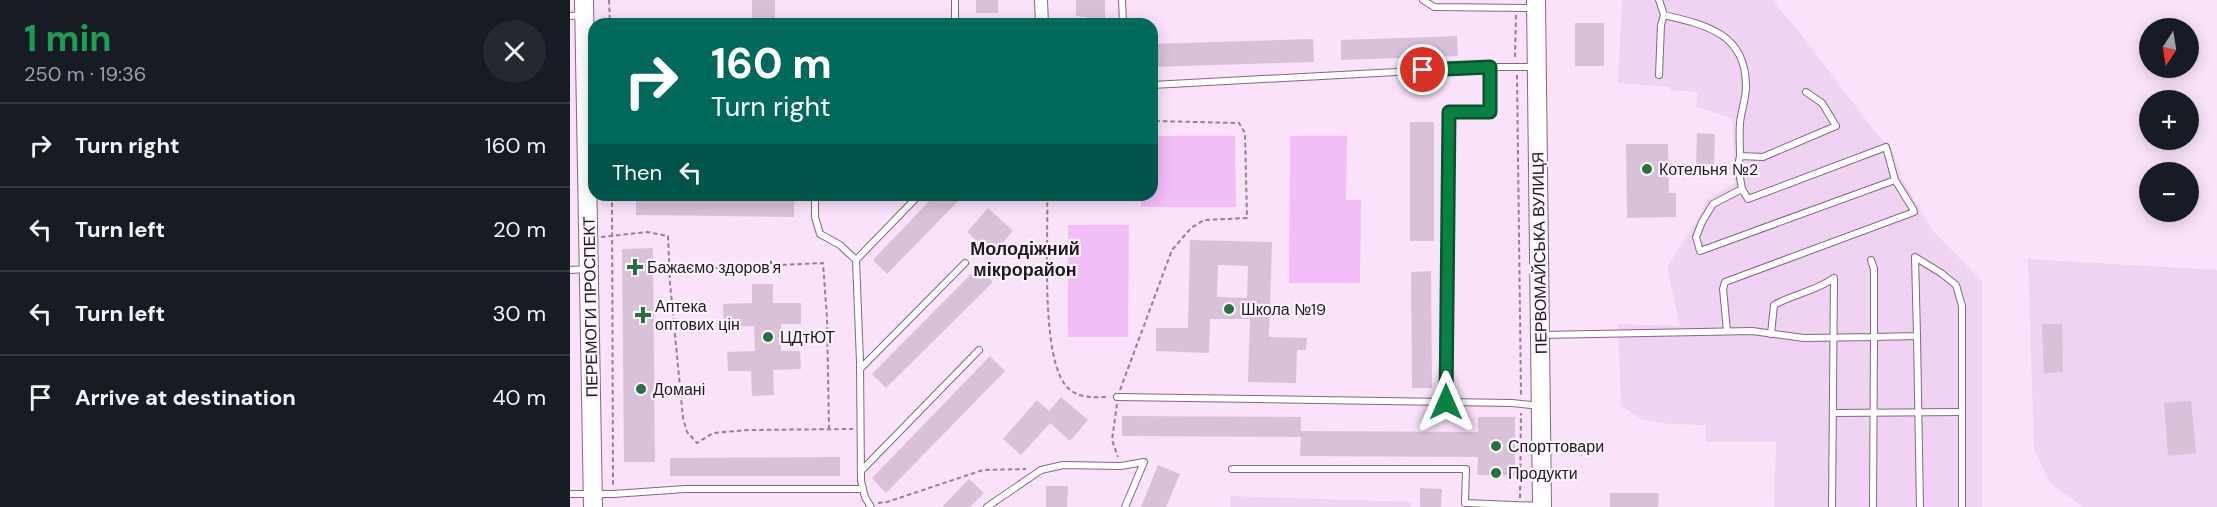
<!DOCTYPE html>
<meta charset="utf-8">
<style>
:root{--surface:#171b24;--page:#242831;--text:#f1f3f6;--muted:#9ea1a6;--line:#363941}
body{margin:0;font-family:"DM Sans",sans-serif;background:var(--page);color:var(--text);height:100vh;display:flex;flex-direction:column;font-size:22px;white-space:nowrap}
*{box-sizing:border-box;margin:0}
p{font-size:20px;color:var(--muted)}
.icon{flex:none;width:33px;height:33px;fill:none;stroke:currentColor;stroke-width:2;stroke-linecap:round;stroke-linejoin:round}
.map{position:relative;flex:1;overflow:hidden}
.details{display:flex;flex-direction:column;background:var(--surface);width:570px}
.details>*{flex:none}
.hud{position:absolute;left:18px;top:18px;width:570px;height:183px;border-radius:18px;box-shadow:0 3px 15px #0003;background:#00695c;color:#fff;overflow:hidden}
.needle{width:39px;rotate:192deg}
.buttons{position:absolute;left:1569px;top:18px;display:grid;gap:12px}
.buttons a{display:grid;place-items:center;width:60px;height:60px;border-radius:50%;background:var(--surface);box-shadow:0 3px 15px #0003;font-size:30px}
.pin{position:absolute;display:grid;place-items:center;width:51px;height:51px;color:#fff;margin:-26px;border:3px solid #fff;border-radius:50%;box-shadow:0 2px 6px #0007}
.me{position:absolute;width:66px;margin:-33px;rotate:0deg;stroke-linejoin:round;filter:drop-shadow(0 0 4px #0008)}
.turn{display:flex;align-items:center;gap:21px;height:126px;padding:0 24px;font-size:27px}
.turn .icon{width:78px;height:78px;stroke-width:2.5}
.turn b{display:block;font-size:42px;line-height:51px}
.then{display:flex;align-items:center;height:57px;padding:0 24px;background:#0003;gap:12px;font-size:22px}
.round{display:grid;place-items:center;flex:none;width:63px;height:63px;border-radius:32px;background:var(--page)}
.headline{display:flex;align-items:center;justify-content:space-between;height:102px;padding:0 24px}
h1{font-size:36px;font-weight:700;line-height:45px;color:#1e9e55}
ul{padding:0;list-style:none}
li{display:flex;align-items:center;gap:18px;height:84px;padding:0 24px;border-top:2px solid var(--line)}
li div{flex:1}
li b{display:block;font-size:22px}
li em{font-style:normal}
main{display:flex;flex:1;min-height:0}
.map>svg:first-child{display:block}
.built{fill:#f0d3f2}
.green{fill:#f3bdf7}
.building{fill:#d8c1d9;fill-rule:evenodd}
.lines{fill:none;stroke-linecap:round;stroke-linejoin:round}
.lane-casing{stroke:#7e6a80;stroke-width:8}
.street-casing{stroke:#7e6a80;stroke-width:14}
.secondary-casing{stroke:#7e6a80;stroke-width:20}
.path{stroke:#928293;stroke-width:2;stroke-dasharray:4.5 3;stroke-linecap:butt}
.lane{stroke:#fff;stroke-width:6}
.street{stroke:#fff;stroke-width:12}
.secondary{stroke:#fff;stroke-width:18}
.route-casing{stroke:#07532c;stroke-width:15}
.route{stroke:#0b8043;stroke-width:10}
.poi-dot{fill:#27713f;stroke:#fef5ff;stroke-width:2}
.labels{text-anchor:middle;stroke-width:4.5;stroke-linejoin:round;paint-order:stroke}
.poi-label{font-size:16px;fill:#211922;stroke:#fef5ff;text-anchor:start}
.street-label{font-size:16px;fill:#211922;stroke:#fef5ff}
.neighbourhood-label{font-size:18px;font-weight:bold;fill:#211922;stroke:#fef5ff}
</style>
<main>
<section class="details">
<div class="headline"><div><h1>1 min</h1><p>250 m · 19:36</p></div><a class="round"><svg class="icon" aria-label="close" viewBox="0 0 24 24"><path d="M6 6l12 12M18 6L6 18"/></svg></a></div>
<ul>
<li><svg class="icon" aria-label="right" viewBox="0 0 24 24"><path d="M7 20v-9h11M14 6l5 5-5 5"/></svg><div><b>Turn right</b></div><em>160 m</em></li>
<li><svg class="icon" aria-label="left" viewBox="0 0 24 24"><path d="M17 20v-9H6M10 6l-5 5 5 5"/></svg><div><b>Turn left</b></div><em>20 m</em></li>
<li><svg class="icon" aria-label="left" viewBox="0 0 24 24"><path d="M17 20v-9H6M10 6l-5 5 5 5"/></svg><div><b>Turn left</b></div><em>30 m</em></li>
<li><svg class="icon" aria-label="arrive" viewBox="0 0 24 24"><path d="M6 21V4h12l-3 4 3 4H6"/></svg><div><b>Arrive at destination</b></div><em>40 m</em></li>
</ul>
</section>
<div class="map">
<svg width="1647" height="507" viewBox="0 0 1647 507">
<rect width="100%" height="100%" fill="#fae2fb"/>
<g class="built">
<path d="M 1052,0 L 1202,0 L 1231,34 L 1309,137 L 1321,146 L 1332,178 L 1362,230 L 1412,281 L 1412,507 L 1204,507 L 1206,442 L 1136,442 L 1136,425 L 1099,424 L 1071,419 L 1051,406 L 1048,324 L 1110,326 L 1097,267 L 1130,216 L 1136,200 L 1165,183 L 1162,118 L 1126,107 L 1128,92 L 1100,90 L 1099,87 L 1048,83 Z"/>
<path d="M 1458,259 L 1647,270 L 1647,507 L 1513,507 L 1480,483 L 1464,449 Z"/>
<path d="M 660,496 L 841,502 L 841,507 L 660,507 Z"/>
</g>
<g class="green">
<path d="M 582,136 L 665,136 L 666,207 L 571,207 L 571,195 L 582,195 Z"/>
<path d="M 720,136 L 777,136 L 776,200 L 791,200 L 790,283 L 719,283 Z"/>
<path d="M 498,225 L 559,225 L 558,337 L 498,337 Z"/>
</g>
<g class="building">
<rect x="182" y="0" width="23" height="24"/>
<rect x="406" y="0" width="22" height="13"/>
<path d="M 506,0 L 535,0 L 535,24 L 516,24 L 516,17 L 506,16 Z"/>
<rect x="1005" y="23" width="29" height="43"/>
<path d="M 887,36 L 888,56 L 771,60 L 771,40 Z"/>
<path d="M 743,39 L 744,62 L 583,67 L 582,44 Z"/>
<rect x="840" y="122" width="24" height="119"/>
<path d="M 1127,133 L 1145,134 L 1144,164 L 1126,164 Z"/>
<path d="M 1056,144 L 1098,144 L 1099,193 L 1106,193 L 1106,217 L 1057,218 Z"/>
<path d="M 365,195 L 394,195 L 317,274 L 303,260 Z"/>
<path d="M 66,196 L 224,197 L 224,217 L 66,215 Z"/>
<path d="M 418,208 L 443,231 L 422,255 L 397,232 Z"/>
<path d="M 620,240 L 702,242 L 699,337 L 737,338 L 736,350 L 727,350 L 726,383 L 678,382 L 680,319 L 640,319 L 639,353 L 586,351 L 586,328 L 618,328 ZM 648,265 L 678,266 L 677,298 L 647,297 Z"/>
<path d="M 83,248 L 85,462 L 54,462 L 52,249 Z"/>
<path d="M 408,267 L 423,282 L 316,388 L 302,374 Z"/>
<path d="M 861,271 L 862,388 L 842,388 L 841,272 Z"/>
<path d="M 182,284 L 203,284 L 203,303 L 231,303 L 231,324 L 211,324 L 211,351 L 230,351 L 231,369 L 203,370 L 204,395 L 182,396 L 181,371 L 158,371 L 157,352 L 185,351 L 184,326 L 154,327 L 153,304 L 182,303 Z"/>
<path d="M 1472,324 L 1492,324 L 1493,372 L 1474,373 Z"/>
<path d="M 420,356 L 435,371 L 316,493 L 302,478 Z"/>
<path d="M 491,397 L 518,420 L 500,441 L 480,423 L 451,455 L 433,439 L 467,400 L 479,411 Z"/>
<path d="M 1621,401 L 1626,453 L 1598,456 L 1594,403 Z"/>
<path d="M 552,416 L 731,417 L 731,437 L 552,436 Z"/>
<path d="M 908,417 L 945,417 L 945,476 L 907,475 L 908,457 L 730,456 L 731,431 L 908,432 Z"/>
<path d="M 270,457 L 270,476 L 100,476 L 100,458 Z"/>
<path d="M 588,465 L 610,474 L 596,507 L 571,507 Z"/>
<path d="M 399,479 L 414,493 L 400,507 L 372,507 Z"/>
<path d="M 476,486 L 498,486 L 497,507 L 476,507 Z"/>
<path d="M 850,488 L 872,489 L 871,507 L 850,507 Z"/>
<path d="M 1040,493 L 1089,493 L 1088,507 L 1040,507 Z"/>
</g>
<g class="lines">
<defs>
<g id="lane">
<path d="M 385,0 L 385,24"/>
<path d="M 552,0 L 553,24"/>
<path d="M 853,0 L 864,7 L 965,8"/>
<path d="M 1089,0 L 1094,15"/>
<path d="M 0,16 L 13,15"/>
<path d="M 1089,75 L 1091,25 L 1094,15 C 1137,25 1176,34 1176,86 C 1176,99 1171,111 1170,123 C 1169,134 1170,145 1170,156"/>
<path d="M 582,85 L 920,67 L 965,67"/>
<path d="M 1172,189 L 1168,166 L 1170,156 L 1193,157 L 1266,126 L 1252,103 L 1236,92"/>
<path d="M 245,195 L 245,217 L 250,234 L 270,245 L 286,260 L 290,362 L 291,481 L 295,497 L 301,507"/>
<path d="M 286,260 L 349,195"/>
<path d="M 0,270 L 16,269"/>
<path d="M 1157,331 L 1153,289 L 1155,282 L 1344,212 L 1343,209 L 1325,180 L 1130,251 L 1126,237 L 1132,222 L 1143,204 L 1172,189 L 1178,199 L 1316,147 L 1325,180"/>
<path d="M 1201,334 L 1204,305 C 1224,294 1246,291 1264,278 L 1262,507"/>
<path d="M 971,335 L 1182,331 L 1234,338 L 1304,337 L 1304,269 L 1301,260"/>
<path d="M 1347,336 L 1350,507"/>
<path d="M 290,369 L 395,263"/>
<path d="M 547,397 L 942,403 L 970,406"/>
<path d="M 876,402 L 879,112 L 920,112 L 920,67"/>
<path d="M 1263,413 L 1392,412"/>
<path d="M 662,469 L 896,469 L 895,503 L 971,506"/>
<path d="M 291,471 L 409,350"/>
<path d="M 0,494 L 43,494 L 115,489 L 293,489"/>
<path d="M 417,507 L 471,470 L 493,465 L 551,466 L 574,462 L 555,507"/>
<path d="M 1303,507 L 1304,337 L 1347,336 L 1345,257 L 1371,273 L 1386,285 L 1392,306 L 1392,507"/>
</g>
<path id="street" d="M 471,0 L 472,24"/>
<g id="secondary">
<path d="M 14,0 L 23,507"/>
<path d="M 966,0 L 972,507"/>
</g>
</defs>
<use href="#lane" class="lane-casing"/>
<use href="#street" class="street-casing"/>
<use href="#secondary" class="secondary-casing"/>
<g class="path">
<path d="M 39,0 L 40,24"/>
<path d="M 945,57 L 946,15"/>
<path d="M 947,75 L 951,396"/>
<path d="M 42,195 L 43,486"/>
<path d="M 477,195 C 479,236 469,363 499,389 C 511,399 524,397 539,397"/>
<path d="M 31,237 L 77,232 L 98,236 L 100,283 L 113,418 L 117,432 L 127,443 L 143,433 L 178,430 L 283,429"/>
<path d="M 100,270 L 253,263 L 257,318 L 259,428"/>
<path d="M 550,390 L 602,250 L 621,228 L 634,220 L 677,218 L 675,133 L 669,123 L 582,121"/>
<path d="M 547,404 L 542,440 L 548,457"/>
<path d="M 950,498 L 951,413"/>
<path d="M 308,503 L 317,502 L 413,470 L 456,469"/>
</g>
<use href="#lane" class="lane"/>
<use href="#street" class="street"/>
<use href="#secondary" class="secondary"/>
</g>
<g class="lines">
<defs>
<path id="route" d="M 853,70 L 920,67 L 920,112 L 879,112 L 876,402"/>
</defs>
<use href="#route" class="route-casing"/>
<use href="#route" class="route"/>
</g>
<g class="poi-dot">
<circle cx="1077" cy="169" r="6"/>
<path d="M62 258h6v6h6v6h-6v6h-6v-6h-6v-6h6z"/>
<circle cx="659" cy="309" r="6"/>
<path d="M70 306h6v6h6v6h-6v6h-6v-6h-6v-6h6z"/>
<circle cx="198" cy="337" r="6"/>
<circle cx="71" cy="389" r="6"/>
<circle cx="926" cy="446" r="6"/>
<circle cx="926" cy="473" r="6"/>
</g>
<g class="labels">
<g class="poi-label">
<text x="1089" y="175">Котельня №2</text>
<text x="77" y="273">Бажаємо здоров'я</text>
<text x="85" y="312">Аптека<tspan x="85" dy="18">оптових цін</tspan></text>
<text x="671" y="315">Школа №19</text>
<text x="210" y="343">ЦДтЮТ</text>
<text x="83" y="395">Домані</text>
<text x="938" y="452">Спорттовари</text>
<text x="938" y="479">Продукти</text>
</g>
<g class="street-label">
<text transform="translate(969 253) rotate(-91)" y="6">ПЕРВОМАЙСЬКА ВУЛИЦЯ</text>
<text transform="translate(20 307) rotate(-91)" y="6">ПЕРЕМОГИ ПРОСПЕКТ</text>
</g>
<g class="neighbourhood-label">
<text x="455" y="255">Молодіжний<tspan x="455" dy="21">мікрорайон</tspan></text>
</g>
</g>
</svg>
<div class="buttons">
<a><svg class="needle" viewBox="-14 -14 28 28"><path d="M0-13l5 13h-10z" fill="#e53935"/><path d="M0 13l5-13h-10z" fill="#9ea1a6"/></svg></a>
<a>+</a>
<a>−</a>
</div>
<div class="pin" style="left:853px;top:70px;background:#d93025"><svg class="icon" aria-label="arrive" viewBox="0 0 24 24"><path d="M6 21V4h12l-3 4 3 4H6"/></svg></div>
<svg class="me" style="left:876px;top:402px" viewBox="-20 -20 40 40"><path d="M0-17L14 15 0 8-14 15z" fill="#0b8043" stroke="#fff" stroke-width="4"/></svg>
<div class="hud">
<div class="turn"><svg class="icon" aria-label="right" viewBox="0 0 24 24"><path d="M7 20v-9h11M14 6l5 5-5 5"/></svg><div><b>160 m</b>Turn right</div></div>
<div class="then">Then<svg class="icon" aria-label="left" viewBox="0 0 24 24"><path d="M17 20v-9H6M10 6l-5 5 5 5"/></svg></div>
</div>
</div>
</main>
